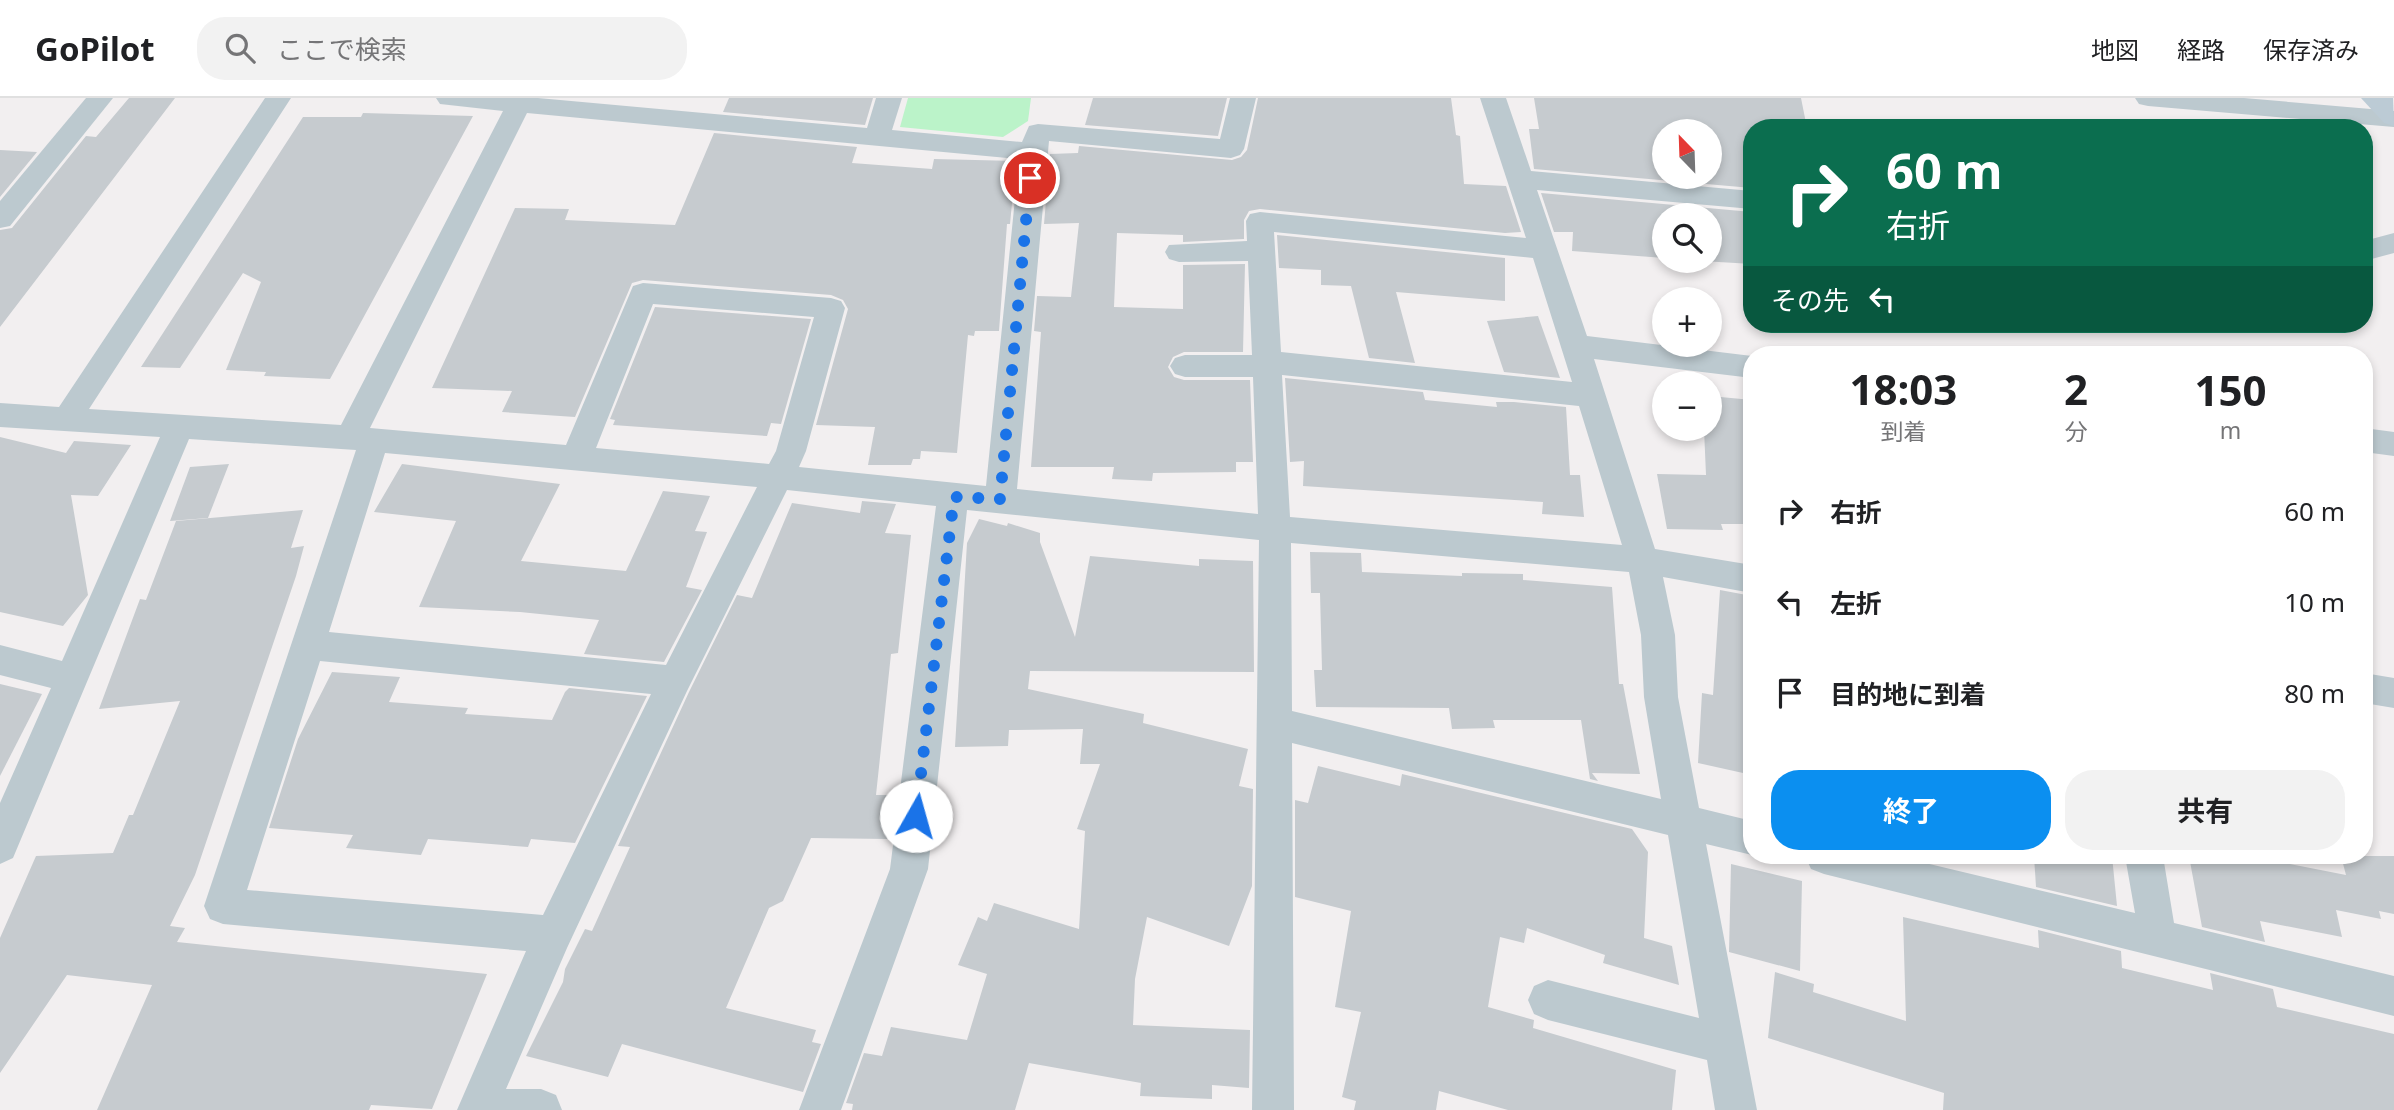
<!DOCTYPE html>
<html lang="ja">
<meta charset="utf-8">
<style>
:root{--surface:#fff;--page:#f2f2f2;--text:#202124;--muted:#757577;--line:#e0e0e0;--accent:#0b8ff0}
body{margin:0;font-family:"Noto Sans","Noto Sans JP",sans-serif;background:var(--page);color:var(--text);height:100vh;display:flex;flex-direction:column;font-size:26px;white-space:nowrap}
*{box-sizing:border-box;margin:0}
p{font-size:23px;color:var(--muted)}
.icon{flex:none;width:38px;height:38px;fill:none;stroke:currentColor;stroke-width:2;stroke-linecap:round;stroke-linejoin:round}
.map{position:relative;flex:1;overflow:hidden}
.details{position:absolute;left:1743px;top:248px;width:630px;height:518px;display:flex;flex-direction:column;background:var(--surface);border-radius:28px;box-shadow:0 4px 10px #0003}
.details>*{flex:none}
.hud{position:absolute;left:1743px;top:21px;width:630px;height:214px;border-radius:28px;box-shadow:0 4px 10px #0003;background:#0b6e4f;color:#fff;overflow:hidden}
.needle{width:46px;rotate:337deg}
.tools{position:absolute;left:1652px;top:21px;display:grid;gap:14px}
.tools a{display:grid;place-items:center;width:70px;height:70px;border-radius:50%;background:var(--surface);box-shadow:0 4px 10px #0003;font-size:35px}
.pin{position:absolute;display:grid;place-items:center;width:60px;height:60px;color:#fff;margin:-30px;border:4px solid #fff;border-radius:50%;box-shadow:0 2px 7px #0007}
.me{position:absolute;width:77px;margin:-38px;rotate:7deg;stroke-linejoin:round;filter:drop-shadow(0 0 5px #0008)}
.turn{display:flex;align-items:center;gap:24px;height:147px;padding:0 28px;font-size:32px}
.turn .icon{width:91px;height:91px;stroke-width:2.5}
.turn b{display:block;font-size:49px;line-height:60px}
.then{display:flex;align-items:center;height:66px;padding:0 28px;background:#0003;gap:14px;font-size:26px}
.eta{display:flex;justify-content:space-evenly;align-items:center;height:119px;text-align:center}
.eta b{font-size:42px;font-weight:700;line-height:49px}
.action{display:flex;gap:14px;margin-top:auto;padding:14px 28px}
.action a{flex:1;height:80px;border-radius:28px;background:var(--accent);color:#fff;font-size:28px;font-weight:700;line-height:80px;text-align:center}
.action a+a{background:var(--page);color:var(--text)}
ul{padding:0;list-style:none}
li{display:flex;align-items:center;gap:21px;height:91px;padding:0 28px}
li div{flex:1}
li b{display:block;font-size:26px}
li em{font-style:normal}
header{display:flex;align-items:center;gap:42px;box-sizing:border-box;height:98px;padding:0 35px;background:var(--surface);border-bottom:2px solid var(--line)}
header strong{font-size:33px}
nav{display:flex;gap:38px;margin-inline-start:auto;font-size:24px}
.search{width:490px;height:63px;background:var(--page);display:flex;align-items:center;gap:18px;box-sizing:border-box;padding:0 24px;border-radius:28px;color:var(--muted);font-size:26px}
.map>svg:first-child{display:block}
.green{fill:#bbf3c9}
.building{fill:#c6cbcf;fill-rule:evenodd}
.lines{fill:none;stroke-linecap:round;stroke-linejoin:round}
.street{fill:#bcc9cf;fill-rule:evenodd}
.secondary{fill:#bccbd5;fill-rule:evenodd}
.route{stroke:#1a73e8;stroke-width:12;stroke-dasharray:0 21.6}
</style>
<header>
<strong>GoPilot</strong>
<div class="search"><svg class="icon" aria-label="search" viewBox="0 0 24 24"><circle cx="10" cy="10" r="6"/><path d="M15 15l6 6"/></svg>ここで検索</div>
<nav><a>地図</a><a>経路</a><a>保存済み</a></nav>
</header>
<div class="map">
<svg width="2394" height="1012" viewBox="0 0 2394 1012">
<rect width="100%" height="100%" fill="#f2eff0"/>
<path class="green" d="M 908,0 L 1031,0 L 1028,23 L 1003,39 L 900,29 Z"/>
<g class="building">
<path d="M 129,0 L 175,0 L 0,229 L 0,132 L 12,130 L 86,38 L 96,39 Z"/>
<path d="M 729,0 L 873,0 L 865,27 L 723,14 Z"/>
<path d="M 1093,0 L 1227,0 L 1218,38 L 1085,27 Z"/>
<path d="M 1258,0 L 1451,0 L 1456,37 L 1460,38 L 1464,86 L 1506,88 L 1521,134 L 1505,135 L 1260,111 L 1249,113 L 1244,122 L 1244,141 L 1183,144 L 1183,137 L 1117,135 L 1114,209 L 1183,211 L 1183,167 L 1245,166 L 1243,254 L 1184,254 L 1173,259 L 1168,269 L 1174,279 L 1184,282 L 1250,282 L 1253,364 L 1236,364 L 1236,374 L 1153,375 L 1152,383 L 1112,381 L 1114,369 L 1031,369 L 1041,234 L 1034,233 L 1037,198 L 1071,199 L 1079,125 L 1044,126 L 1050,56 L 1078,55 L 1079,48 L 1232,62 L 1241,59 L 1247,52 Z"/>
<path d="M 1534,0 L 1801,0 L 1807,30 L 1752,30 L 1752,90 L 1534,71 L 1529,31 L 1539,31 ZM 1664,33 L 1710,33 L 1710,79 L 1664,79 Z"/>
<path d="M 363,15 L 473,18 L 330,281 L 264,278 L 266,274 L 226,272 L 261,184 L 243,175 L 180,270 L 141,269 L 303,19 L 361,19 Z"/>
<path d="M 714,35 L 857,49 L 852,65 L 932,71 L 934,61 L 1016,63 L 1010,126 L 1007,126 L 999,233 L 975,233 L 974,238 L 968,237 L 957,355 L 921,353 L 920,361 L 913,361 L 911,367 L 868,367 L 875,329 L 816,327 L 848,211 L 843,202 L 831,197 L 643,182 L 632,185 L 575,319 L 502,314 L 512,293 L 432,290 L 515,110 L 569,111 L 565,122 L 675,127 Z"/>
<path d="M 0,52 L 37,54 L 0,99 Z"/>
<path d="M 1541,95 L 1752,114 L 1752,166 L 1702,163 L 1710,163 L 1710,117 L 1664,117 L 1664,160 L 1572,153 L 1573,134 L 1554,134 Z"/>
<path d="M 1277,137 L 1505,160 L 1505,203 L 1396,194 L 1415,265 L 1369,260 L 1351,188 L 1321,187 L 1321,172 L 1279,170 Z"/>
<path d="M 655,209 L 811,221 L 781,326 L 771,325 L 767,338 L 613,327 L 615,322 L 610,321 Z"/>
<path d="M 1538,218 L 1560,280 L 1504,274 L 1487,223 Z"/>
<path d="M 1285,280 L 1423,294 L 1425,302 L 1497,309 L 1496,304 L 1514,304 L 1566,309 L 1570,377 L 1580,377 L 1584,419 L 1542,416 L 1543,404 L 1303,388 L 1304,363 L 1290,364 Z"/>
<path d="M 1710,298 L 1752,302 L 1752,426 L 1721,426 L 1723,432 L 1667,431 L 1657,376 L 1706,377 L 1704,331 L 1710,331 Z"/>
<path d="M 0,339 L 66,355 L 74,343 L 131,347 L 98,398 L 71,397 L 88,497 L 63,528 L 0,514 Z"/>
<path d="M 229,366 L 208,420 L 170,423 L 190,369 Z"/>
<path d="M 402,366 L 560,386 L 521,463 L 626,473 L 663,393 L 710,398 L 695,433 L 707,434 L 686,489 L 702,492 L 664,564 L 584,556 L 599,522 L 520,514 L 419,509 L 456,423 L 374,414 Z"/>
<path d="M 862,403 L 896,406 L 885,435 L 911,437 L 898,555 L 891,556 L 876,697 L 893,697 L 887,741 L 811,740 L 783,803 L 769,810 L 726,910 L 816,932 L 812,944 L 821,946 L 803,994 L 622,946 L 608,979 L 526,958 L 563,884 L 565,871 L 585,831 L 592,833 L 630,749 L 618,748 L 689,594 L 737,497 L 752,500 L 792,405 L 860,415 Z"/>
<path d="M 303,412 L 291,450 L 304,448 L 296,478 L 195,777 L 170,828 L 185,830 L 177,844 L 487,876 L 432,1011 L 371,1007 L 369,1012 L 97,1012 L 152,887 L 67,877 L 0,975 L 0,840 L 36,758 L 113,755 L 129,717 L 133,717 L 180,603 L 99,611 L 140,501 L 146,502 L 176,423 Z"/>
<path d="M 979,421 L 1007,428 L 1008,425 L 1040,435 L 1040,444 L 1075,539 L 1090,458 L 1199,468 L 1199,461 L 1253,463 L 1254,574 L 1030,573 L 1028,591 L 1144,616 L 1143,625 L 1248,651 L 1239,688 L 1253,691 L 1252,788 L 1229,848 L 1147,819 L 1135,881 L 1133,927 L 1250,932 L 1249,990 L 1212,987 L 1212,1001 L 1140,998 L 1141,985 L 1029,965 L 1015,1012 L 852,1012 L 853,1006 L 846,1005 L 864,955 L 882,958 L 891,929 L 967,942 L 987,876 L 958,867 L 978,819 L 987,823 L 994,805 L 1079,831 L 1085,733 L 1077,731 L 1100,666 L 1080,666 L 1083,631 L 1009,632 L 1008,648 L 955,649 L 967,445 Z"/>
<path d="M 1310,454 L 1361,455 L 1362,474 L 1462,478 L 1462,475 L 1523,476 L 1523,482 L 1612,489 L 1619,586 L 1623,586 L 1640,676 L 1592,675 L 1598,683 L 1590,681 L 1581,622 L 1493,622 L 1495,630 L 1452,631 L 1449,610 L 1316,609 L 1314,572 L 1322,572 L 1320,495 L 1311,495 Z"/>
<path d="M 1720,492 L 1752,498 L 1752,677 L 1698,665 L 1702,595 L 1713,597 Z"/>
<path d="M 332,574 L 400,579 L 389,604 L 468,610 L 465,616 L 552,622 L 565,594 L 569,590 L 647,598 L 575,745 L 531,741 L 528,749 L 428,741 L 421,757 L 346,750 L 353,737 L 269,730 L 298,641 Z"/>
<path d="M 0,586 L 42,596 L 0,678 Z"/>
<path d="M 1318,668 L 1400,688 L 1402,676 L 1632,731 L 1648,754 L 1644,840 L 1672,848 L 1679,887 L 1603,865 L 1605,857 L 1527,830 L 1524,845 L 1500,839 L 1488,909 L 1534,922 L 1533,930 L 1676,972 L 1672,1012 L 1508,1012 L 1439,993 L 1436,1012 L 1354,1012 L 1356,1003 L 1342,999 L 1361,914 L 1335,909 L 1351,813 L 1295,799 L 1295,702 L 1308,705 Z"/>
<path d="M 2034,758 L 2112,758 L 2117,808 L 2036,789 Z"/>
<path d="M 2189,758 L 2249,758 L 2346,777 L 2341,758 L 2394,758 L 2394,816 L 2379,813 L 2381,821 L 2336,812 L 2342,839 L 2260,823 L 2265,844 L 2202,829 Z"/>
<path d="M 1731,766 L 1802,783 L 1800,873 L 1729,854 Z"/>
<path d="M 1903,819 L 2039,850 L 2038,832 L 2121,853 L 2122,870 L 2213,892 L 2210,875 L 2273,891 L 2277,909 L 2394,936 L 2394,1012 L 1943,1012 L 1944,995 L 1768,940 L 1775,874 L 1814,886 L 1813,894 L 1906,923 Z"/>
</g>
<g class="lines">
<g class="street">
<path d="M 86,0 L 113,0 L 10,128 L 0,130 L 0,103 Z"/>
<path d="M 265,0 L 291,0 L 89,311 L 341,327 L 503,13 L 440,6 L 436,0 L 538,0 L 867,30 L 876,0 L 902,0 L 892,32 L 1022,44 L 1029,28 L 1038,26 L 1220,41 L 1230,0 L 1256,0 L 1244,51 L 1240,57 L 1231,60 L 1049,43 L 1017,391 L 1258,416 L 1253,279 L 1185,279 L 1175,276 L 1170,268 L 1175,260 L 1185,257 L 1252,257 L 1248,163 L 1179,164 L 1169,161 L 1165,154 L 1169,147 L 1247,143 L 1246,123 L 1250,116 L 1260,114 L 1526,140 L 1480,0 L 1506,0 L 1531,73 L 1752,93 L 1752,111 L 1537,92 L 1587,238 L 1752,258 L 1752,280 L 1594,261 L 1655,451 L 1752,467 L 1752,495 L 1663,479 L 1675,537 L 1678,599 L 1699,710 L 1752,723 L 1752,757 L 1706,746 L 1757,1012 L 1715,1012 L 1707,962 L 1548,922 L 1534,916 L 1528,902 L 1534,888 L 1548,882 L 1699,920 L 1668,737 L 1292,645 L 1294,1012 L 1252,1012 L 1259,442 L 967,412 L 928,771 L 841,1012 L 799,1012 L 890,771 L 936,408 L 787,392 L 687,593 L 567,850 L 506,991 L 541,991 L 556,997 L 562,1012 L 457,1012 L 526,853 L 223,826 L 210,821 L 204,808 L 356,352 L 189,341 L 13,760 L 0,766 L 0,705 L 51,590 L 0,577 L 0,547 L 62,563 L 160,339 L 0,329 L 0,305 L 59,309 ZM 527,15 L 1019,61 L 986,388 L 799,369 L 806,353 L 845,210 L 841,203 L 831,200 L 643,185 L 633,188 L 566,347 L 370,330 ZM 1274,134 L 1533,160 L 1572,284 L 1281,254 ZM 653,206 L 814,219 L 776,353 L 769,366 L 596,350 ZM 1282,277 L 1579,308 L 1622,447 L 1290,419 ZM 385,355 L 757,389 L 666,567 L 329,534 ZM 1291,445 L 1629,474 L 1641,537 L 1644,599 L 1661,701 L 1292,613 ZM 320,563 L 651,596 L 543,817 L 247,792 Z"/>
<path d="M 2135,0 L 2244,0 L 2394,13 L 2394,29 L 2148,8 L 2139,6 Z"/>
<path d="M 2394,135 L 2394,155 L 2364,163 L 2364,143 Z"/>
<path d="M 2364,330 L 2394,334 L 2394,358 L 2364,354 Z"/>
<path d="M 2364,575 L 2394,580 L 2394,610 L 2364,605 Z"/>
<path d="M 1805,758 L 1896,758 L 2135,815 L 2125,758 L 2163,758 L 2174,825 L 2394,878 L 2394,918 L 1824,776 L 1811,771 Z"/>
</g>
<path class="secondary" d="M 2361,0 L 2393,0 L 2394,28 L 2384,25 Z"/>
</g>
<g class="lines">
<path class="route" d="M 916,718 L 954,399 L 1000,401 L 1030,80"/>
</g>
</svg>
<div class="tools">
<a><svg class="needle" viewBox="-14 -14 28 28"><path d="M0-13l5 13h-10z" fill="#e53935"/><path d="M0 13l5-13h-10z" fill="#757577"/></svg></a>
<a><svg class="icon" aria-label="search" viewBox="0 0 24 24"><circle cx="10" cy="10" r="6"/><path d="M15 15l6 6"/></svg></a>
<a>+</a>
<a>−</a>
</div>
<div class="pin" style="left:1030px;top:80px;background:#d93025"><svg class="icon" aria-label="arrive" viewBox="0 0 24 24"><path d="M6 21V4h12l-3 4 3 4H6"/></svg></div>
<svg class="me" style="left:916px;top:718px" viewBox="-20 -20 40 40"><circle r="19" fill="#fff"/><path d="M0-13L10 11 0 6-10 11z" fill="#1a73e8"/></svg>
<div class="hud">
<div class="turn"><svg class="icon" aria-label="right" viewBox="0 0 24 24"><path d="M7 20v-9h11M14 6l5 5-5 5"/></svg><div><b>60 m</b>右折</div></div>
<div class="then">その先<svg class="icon" aria-label="left" viewBox="0 0 24 24"><path d="M17 20v-9H6M10 6l-5 5 5 5"/></svg></div>
</div>
<section class="details">
<div class="eta">
<div><b>18:03</b><p>到着</p></div>
<div><b>2</b><p>分</p></div>
<div><b>150</b><p>m</p></div>
</div>
<ul>
<li><svg class="icon" aria-label="right" viewBox="0 0 24 24"><path d="M7 20v-9h11M14 6l5 5-5 5"/></svg><div><b>右折</b></div><em>60 m</em></li>
<li><svg class="icon" aria-label="left" viewBox="0 0 24 24"><path d="M17 20v-9H6M10 6l-5 5 5 5"/></svg><div><b>左折</b></div><em>10 m</em></li>
<li><svg class="icon" aria-label="arrive" viewBox="0 0 24 24"><path d="M6 21V4h12l-3 4 3 4H6"/></svg><div><b>目的地に到着</b></div><em>80 m</em></li>
</ul>
<div class="action"><a>終了</a><a>共有</a></div>
</section>
</div>
